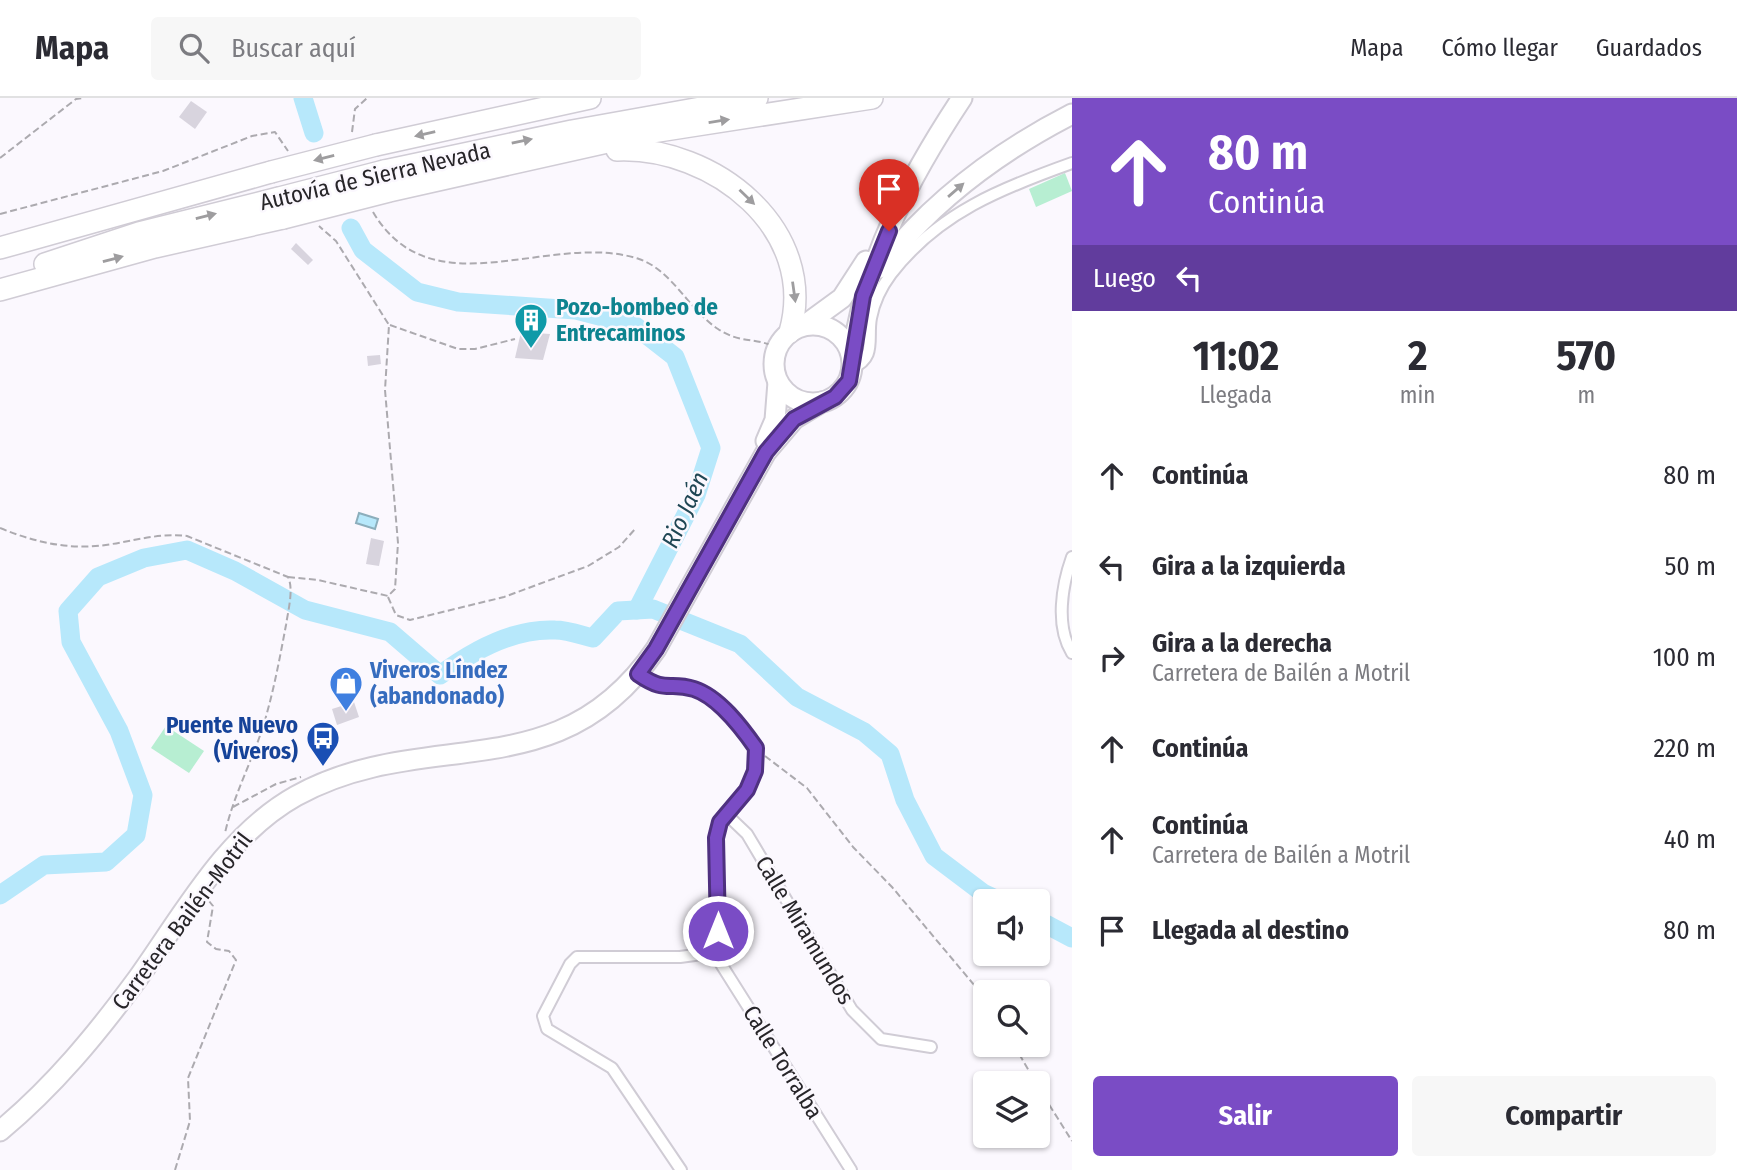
<!DOCTYPE html>
<html lang="es">
<meta charset="utf-8">
<style>
:root{--surface:#fff;--page:#f7f7f7;--text:#2b2b33;--muted:#7c7c81;--line:#e1e1e2;--accent:#7a4cc5}
body{margin:0;font-family:"Fira Sans Condensed",sans-serif;background:var(--page);color:var(--text);height:100vh;display:flex;flex-direction:column;font-size:26px;white-space:nowrap}
*{box-sizing:border-box;margin:0}
p{font-size:23px;color:var(--muted)}
.icon{flex:none;width:38px;height:38px;fill:none;stroke:currentColor;stroke-width:2;stroke-linecap:round;stroke-linejoin:round}
.map{position:relative;flex:1;overflow:hidden}
.details{display:flex;flex-direction:column;background:var(--surface);width:665px}
.details>*{flex:none}
.top-card{background:#7a4cc5;color:#fff;overflow:hidden}
.fabs{position:absolute;left:973px;top:791px;display:grid;gap:14px}
.fabs a{display:grid;place-items:center;width:77px;height:77px;border-radius:7px;background:var(--surface);box-shadow:0 2px 5px #0004;font-size:35px}
.pin{position:absolute;display:grid;place-items:center;width:60px;height:60px;color:#fff;margin:-72px -30px;border-radius:50% 50% 50% 0;rotate:-45deg;box-shadow:0 0 7px #0007}
.pin .icon{rotate:45deg}
.me{position:absolute;width:77px;margin:-38px;rotate:0deg;stroke-linejoin:round;filter:drop-shadow(0 0 5px #0008)}
.turn{display:flex;align-items:center;gap:24px;height:147px;padding:0 21px;font-size:32px}
.turn .icon{width:91px;height:91px;stroke-width:2.5}
.turn b{display:block;font-size:49px;line-height:60px}
.then{display:flex;align-items:center;height:66px;padding:0 21px;background:#0003;gap:14px;font-size:26px}
.eta{display:flex;justify-content:space-evenly;align-items:center;height:119px;text-align:center}
.eta b{font-size:42px;font-weight:700;line-height:49px}
.primary-button{display:flex;gap:14px;margin-top:auto;padding:14px 21px}
.primary-button a{flex:1;height:80px;border-radius:7px;background:var(--accent);color:#fff;font-size:28px;font-weight:700;line-height:80px;text-align:center}
.primary-button a+a{background:var(--page);color:var(--text)}
ul{padding:0;list-style:none}
li{display:flex;align-items:center;gap:21px;height:91px;padding:0 21px}
li div{flex:1}
li b{display:block;font-size:26px}
li em{font-style:normal}
header{display:flex;align-items:center;gap:42px;box-sizing:border-box;height:98px;padding:0 35px;background:var(--surface);border-bottom:2px solid var(--line)}
header strong{font-size:33px}
nav{display:flex;gap:38px;margin-inline-start:auto;font-size:24px}
.search{width:490px;height:63px;background:var(--page);display:flex;align-items:center;gap:18px;box-sizing:border-box;padding:0 24px;border-radius:7px;color:var(--muted);font-size:26px}
main{display:flex;flex:1;min-height:0}
.map>svg:first-child{display:block}
.green{fill:#b7eed2}
.water{fill:#b7e8fb;stroke:#8caebc;stroke-width:2}
.lines{fill:none;stroke-linecap:round;stroke-linejoin:round}
.river{stroke:#b7e8fb;stroke-width:19}
.building{fill:#d8d4de}
.minor-casing{stroke:#d0ccd5;stroke-width:14}
.trunk-casing{stroke:#d0ccd5;stroke-width:23}
.motorway-casing{stroke:#d0ccd5;stroke-width:24}
.path{stroke:#acaaaf;stroke-width:2;stroke-dasharray:7 3.5;stroke-linecap:butt}
.minor{stroke:#fff;stroke-width:10}
.trunk{stroke:#fff;stroke-width:19}
.motorway{stroke:#fff;stroke-width:21}
.motorway-bridge-casing{stroke:#d0ccd5;stroke-width:24;stroke-linecap:butt}
.motorway-bridge{stroke:#fff;stroke-width:21}
.oneway{fill:#9e9d9f}
.route-casing{stroke:#4f3180;stroke-width:18}
.route{stroke:#7a4cc5;stroke-width:12}
.labels{text-anchor:middle;stroke-width:5;stroke-linejoin:round;paint-order:stroke}
.street-label{font-size:23px;fill:#272529;stroke:#fbf8fe}
.culture-label{font-size:23px;font-weight:bold;fill:#0d838f;stroke:#fbf8fe;text-anchor:start}
.shop-label{font-size:23px;font-weight:bold;fill:#366cbe;stroke:#fbf8fe;text-anchor:start}
.transit-label{font-size:23px;font-weight:bold;fill:#164399;stroke:#fbf8fe;text-anchor:end}
.water-label{font-size:24px;font-style:italic;fill:#1f4654;stroke:#fbf8fe}
</style>
<header>
<strong>Mapa</strong>
<div class="search"><svg class="icon" aria-label="search" viewBox="0 0 24 24"><circle cx="10" cy="10" r="6"/><path d="M15 15l6 6"/></svg>Buscar aquí</div>
<nav><a>Mapa</a><a>Cómo llegar</a><a>Guardados</a></nav>
</header>
<main>
<div class="map">
<svg width="1072" height="1072" viewBox="0 0 1072 1072">
<rect width="100%" height="100%" fill="#fbf8fe"/>
<g class="green">
<path d="M 1065,75 L 1072,93 L 1036,109 L 1029,91 Z"/>
<path d="M 166,628 L 204,653 L 189,675 L 151,650 Z"/>
</g>
<path class="water" d="M 359,415 L 378,421 L 375,431 L 356,425 Z"/>
<g class="lines">
<g class="river">
<path d="M 303,0 L 314,35"/>
<path d="M 351,130 L 363,152 L 417,194 L 458,204 L 576,212 L 634,227 L 675,259 L 711,350 L 696,397 L 637,512"/>
<path d="M 0,797 L 44,767 L 106,764 L 136,737 L 143,697 L 119,633 L 71,544 L 68,513 L 98,479 L 144,460 L 187,452 L 235,473 L 305,512 L 390,534 L 440,577 C 471,554 514,530 555,532 C 567,532 581,537 593,540 L 618,513 L 653,511 L 740,546 L 797,599 L 864,634 L 890,656 L 905,702 L 934,758 L 983,795 L 1000,803"/>
<path d="M 1038,822 L 1072,840"/>
</g>
</g>
<g class="building">
<path d="M 191,3 L 207,14 L 195,31 L 179,19 Z"/>
<path d="M 296,145 L 313,162 L 308,167 L 291,151 Z"/>
<path d="M 521,234 L 550,236 L 543,262 L 515,260 Z"/>
<path d="M 380,257 L 381,266 L 368,268 L 367,258 Z"/>
<path d="M 371,440 L 384,443 L 379,468 L 366,466 Z"/>
<path d="M 354,604 L 359,619 L 337,627 L 332,611 Z"/>
</g>
<g class="lines">
<defs>
<g id="minor">
<path d="M 852,270 C 877,260 867,241 871,220 C 874,204 882,188 891,176 C 938,115 1002,90 1072,65"/>
<path d="M 1072,459 C 1062,487 1055,528 1072,555"/>
<path d="M 638,576 C 667,596 669,583 694,591 C 719,599 742,630 756,651 L 755,673 L 747,692 L 725,715 L 716,740 L 717,854 L 721,866 L 851,1072"/>
<path d="M 725,715 L 747,736 L 852,912 L 881,941 L 931,949"/>
<path d="M 681,1072 L 612,970 L 547,931 L 543,918 L 570,866 L 577,859 L 680,859 L 717,854"/>
</g>
<g id="trunk">
<path d="M 880,170 C 931,104 998,54 1072,16"/>
<circle cx="813" cy="266" r="39"/>
<path d="M 805,227 L 842,200 L 866,163"/>
<path d="M 852,259 C 865,163 909,80 962,0"/>
<path d="M 766,343 L 775,322 L 778,284"/>
<path d="M 0,1033 C 54,988 96,937 138,880 C 183,817 226,737 296,698 C 426,626 558,695 656,551 L 766,354 L 794,321 L 822,304"/>
</g>
<g id="motorway">
<path d="M 376,47 L 590,0"/>
<path d="M 617,52 C 713,48 819,131 790,234"/>
<path d="M 384,73 L 572,33 L 757,0"/>
<path d="M 389,93 L 652,34 L 872,0"/>
<path d="M 0,150 L 271,74"/>
<path d="M 45,166 L 139,135 L 279,100"/>
<path d="M 0,192 L 155,149 L 283,120"/>
</g>
</defs>
<use href="#minor" class="minor-casing"/>
<use href="#trunk" class="trunk-casing"/>
<use href="#motorway" class="motorway-casing"/>
<g class="path">
<path d="M 352,34 L 355,11 L 367,0"/>
<path d="M 0,60 L 76,1 L 84,0"/>
<path d="M 373,114 C 432,214 551,132 639,161 C 672,172 689,212 718,231 C 740,246 757,239 777,250"/>
<path d="M 0,116 L 163,73 L 252,38 L 275,34 L 288,53"/>
<path d="M 390,227 L 458,251 L 475,251 L 515,241"/>
<path d="M 0,430 C 37,445 72,453 112,446 C 137,442 160,435 187,438 L 288,479 C 294,491 288,513 286,527 C 280,559 274,591 265,622 C 254,660 234,695 225,735"/>
<path d="M 288,479 L 318,482 L 388,498 L 395,491 L 398,445 L 385,292 L 389,227 L 336,143 L 319,128"/>
<path d="M 388,499 L 396,517 L 410,522 L 504,499 L 588,468 L 619,449 L 636,430"/>
<path d="M 765,658 L 807,690 L 853,749 L 892,789 L 985,900"/>
<path d="M 233,709 L 276,686 L 301,679"/>
<path d="M 1014,947 L 1036,985"/>
<path d="M 1038,989 L 1072,1043"/>
<path d="M 175,1072 L 190,1023 L 188,980 L 236,862 L 229,853 L 216,851 L 207,844 L 213,808 L 209,803"/>
</g>
<use href="#minor" class="minor"/>
<use href="#trunk" class="trunk"/>
<use href="#motorway" class="motorway"/>
<defs>
<g id="motorway-bridge">
<path d="M 271,74 L 376,47"/>
<path d="M 279,100 L 384,73"/>
<path d="M 283,120 L 389,93"/>
</g>
</defs>
<use href="#motorway-bridge" class="motorway-bridge-casing"/>
<use href="#motorway-bridge" class="motorway-bridge"/>
</g>
<defs><path id="oneway-solid" d="M-6-.8H1V-3.2L6.5 0L1 3.2V.8H-6Z" transform="scale(1.75)"/></defs>
<g class="oneway">
<use href="#oneway-solid" transform="translate(719 23) rotate(-9)"/>
<use href="#oneway-solid" transform="translate(425 36) rotate(167)"/>
<use href="#oneway-solid" transform="translate(522 43) rotate(-12)"/>
<use href="#oneway-solid" transform="translate(324 60) rotate(166)"/>
<use href="#oneway-solid" transform="translate(956 92) rotate(-41)"/>
<use href="#oneway-solid" transform="translate(747 99) rotate(44)"/>
<use href="#oneway-solid" transform="translate(206 118) rotate(-14)"/>
<use href="#oneway-solid" transform="translate(113 161) rotate(-15)"/>
<use href="#oneway-solid" transform="translate(794 194) rotate(82)"/>
</g>
<g class="lines">
<defs>
<path id="route" d="M 718,833 L 716,740 L 720,724 L 747,692 L 755,673 L 756,650 C 742,630 719,599 694,591 C 668,583 667,596 638,576 L 656,551 L 766,354 L 794,321 L 835,299 L 849,283 L 863,198 L 889,133"/>
</defs>
<use href="#route" class="route-casing"/>
<use href="#route" class="route"/>
</g>
<defs>
<symbol id="building-pin" viewBox="-11 -11 22 30"><path d="M0 17L-7.5 6A9.5 9.5 0 1 1 7.5 6Z" fill="#0f9aa8" stroke="#fbf8fe"/><path d="M-4-6H4V6H1V3H-1V6H-4ZM-2.5-4.3h1.7v1.8h-1.7ZM.8-4.3h1.7v1.8H.8ZM-2.5-1h1.7V.8h-1.7ZM.8-1h1.7V.8H.8Z" fill="#fff"/></symbol>
<symbol id="shop-pin" viewBox="-11 -11 22 30"><path d="M0 17L-7.5 6A9.5 9.5 0 1 1 7.5 6Z" fill="#3f7fe0" stroke="#fbf8fe"/><path d="M-5-2.5h2.3a2.7 3.5 0 0 1 5.4 0H5L5.5 6h-11ZM-1.5-2.5h3a1.5 2.3 0 0 0-3 0Z" fill="#fff"/></symbol>
<symbol id="bus-pin" viewBox="-11 -11 22 30"><path d="M0 17L-7.5 6A9.5 9.5 0 1 1 7.5 6Z" fill="#1a4fb4" stroke="#fbf8fe"/><path d="M-5-6H5V4H4V6H2V4H-2V6H-4V4H-5ZM-3.5-4V0h7V-4ZM-3.5 1.2v1.5H-2V1.2ZM2 1.2v1.5H3.5V1.2Z" fill="#fff"/></symbol>
</defs>
<g fill-rule="evenodd">
<use href="#building-pin" x="512" y="203" width="38" height="52"/>
<use href="#shop-pin" x="327" y="566" width="38" height="52"/>
<use href="#bus-pin" x="304" y="621" width="38" height="52"/>
</g>
<g class="labels">
<g class="street-label">
<text transform="translate(375 78) rotate(-13)" y="8">Autovía de Sierra Nevada</text>
<text transform="translate(182 823) rotate(-53)" y="8">Carretera Bailén-Motril</text>
<text transform="translate(805 832) rotate(59)" y="8">Calle Miramundos</text>
<text transform="translate(783 964) rotate(58)" y="8">Calle Torralba</text>
</g>
<g class="culture-label">
<text x="556" y="217">Pozo-bombeo de<tspan x="556" dy="26">Entrecaminos</tspan></text>
</g>
<g class="shop-label">
<text x="370" y="580">Viveros Líndez<tspan x="370" dy="26">(abandonado)</tspan></text>
</g>
<g class="transit-label">
<text x="298" y="635">Puente Nuevo<tspan x="298" dy="26">(Viveros)</tspan></text>
</g>
<g class="water-label">
<text transform="translate(685 412) rotate(-66)" y="8">Rio Jaén</text>
</g>
</g>
</svg>
<div class="fabs">
<a><svg class="icon" aria-label="sound" viewBox="0 0 24 24"><path d="M4 9h4l5-4v14l-5-4H4zM17 9q2 3 0 6"/></svg></a>
<a><svg class="icon" aria-label="search" viewBox="0 0 24 24"><circle cx="10" cy="10" r="6"/><path d="M15 15l6 6"/></svg></a>
<a><svg class="icon" aria-label="layers" viewBox="0 0 24 24"><path d="M12 4l9 5-9 5-9-5zM3 14l9 5 9-5"/></svg></a>
</div>
<div class="pin" style="left:889px;top:133px;background:#d93025"><svg class="icon" aria-label="arrive" viewBox="0 0 24 24"><path d="M6 21V4h12l-3 4 3 4H6"/></svg></div>
<svg class="me" style="left:718px;top:833px" viewBox="-20 -20 40 40"><circle r="17" fill="#7a4cc5" stroke="#fff" stroke-width="3"/><path d="M0-11L8 9 0 5-8 9z" fill="#fff"/></svg>
</div>
<section class="details">
<div class="top-card">
<div class="turn"><svg class="icon" aria-label="ahead" viewBox="0 0 24 24"><path d="M12 20V5M6 11l6-6 6 6"/></svg><div><b>80 m</b>Continúa</div></div>
<div class="then">Luego<svg class="icon" aria-label="left" viewBox="0 0 24 24"><path d="M17 20v-9H6M10 6l-5 5 5 5"/></svg></div>
</div>
<div class="eta">
<div><b>11:02</b><p>Llegada</p></div>
<div><b>2</b><p>min</p></div>
<div><b>570</b><p>m</p></div>
</div>
<ul>
<li><svg class="icon" aria-label="ahead" viewBox="0 0 24 24"><path d="M12 20V5M6 11l6-6 6 6"/></svg><div><b>Continúa</b></div><em>80 m</em></li>
<li><svg class="icon" aria-label="left" viewBox="0 0 24 24"><path d="M17 20v-9H6M10 6l-5 5 5 5"/></svg><div><b>Gira a la izquierda</b></div><em>50 m</em></li>
<li><svg class="icon" aria-label="right" viewBox="0 0 24 24"><path d="M7 20v-9h11M14 6l5 5-5 5"/></svg><div><b>Gira a la derecha</b><p>Carretera de Bailén a Motril</p></div><em>100 m</em></li>
<li><svg class="icon" aria-label="ahead" viewBox="0 0 24 24"><path d="M12 20V5M6 11l6-6 6 6"/></svg><div><b>Continúa</b></div><em>220 m</em></li>
<li><svg class="icon" aria-label="ahead" viewBox="0 0 24 24"><path d="M12 20V5M6 11l6-6 6 6"/></svg><div><b>Continúa</b><p>Carretera de Bailén a Motril</p></div><em>40 m</em></li>
<li><svg class="icon" aria-label="arrive" viewBox="0 0 24 24"><path d="M6 21V4h12l-3 4 3 4H6"/></svg><div><b>Llegada al destino</b></div><em>80 m</em></li>
</ul>
<div class="primary-button"><a>Salir</a><a>Compartir</a></div>
</section>
</main>
